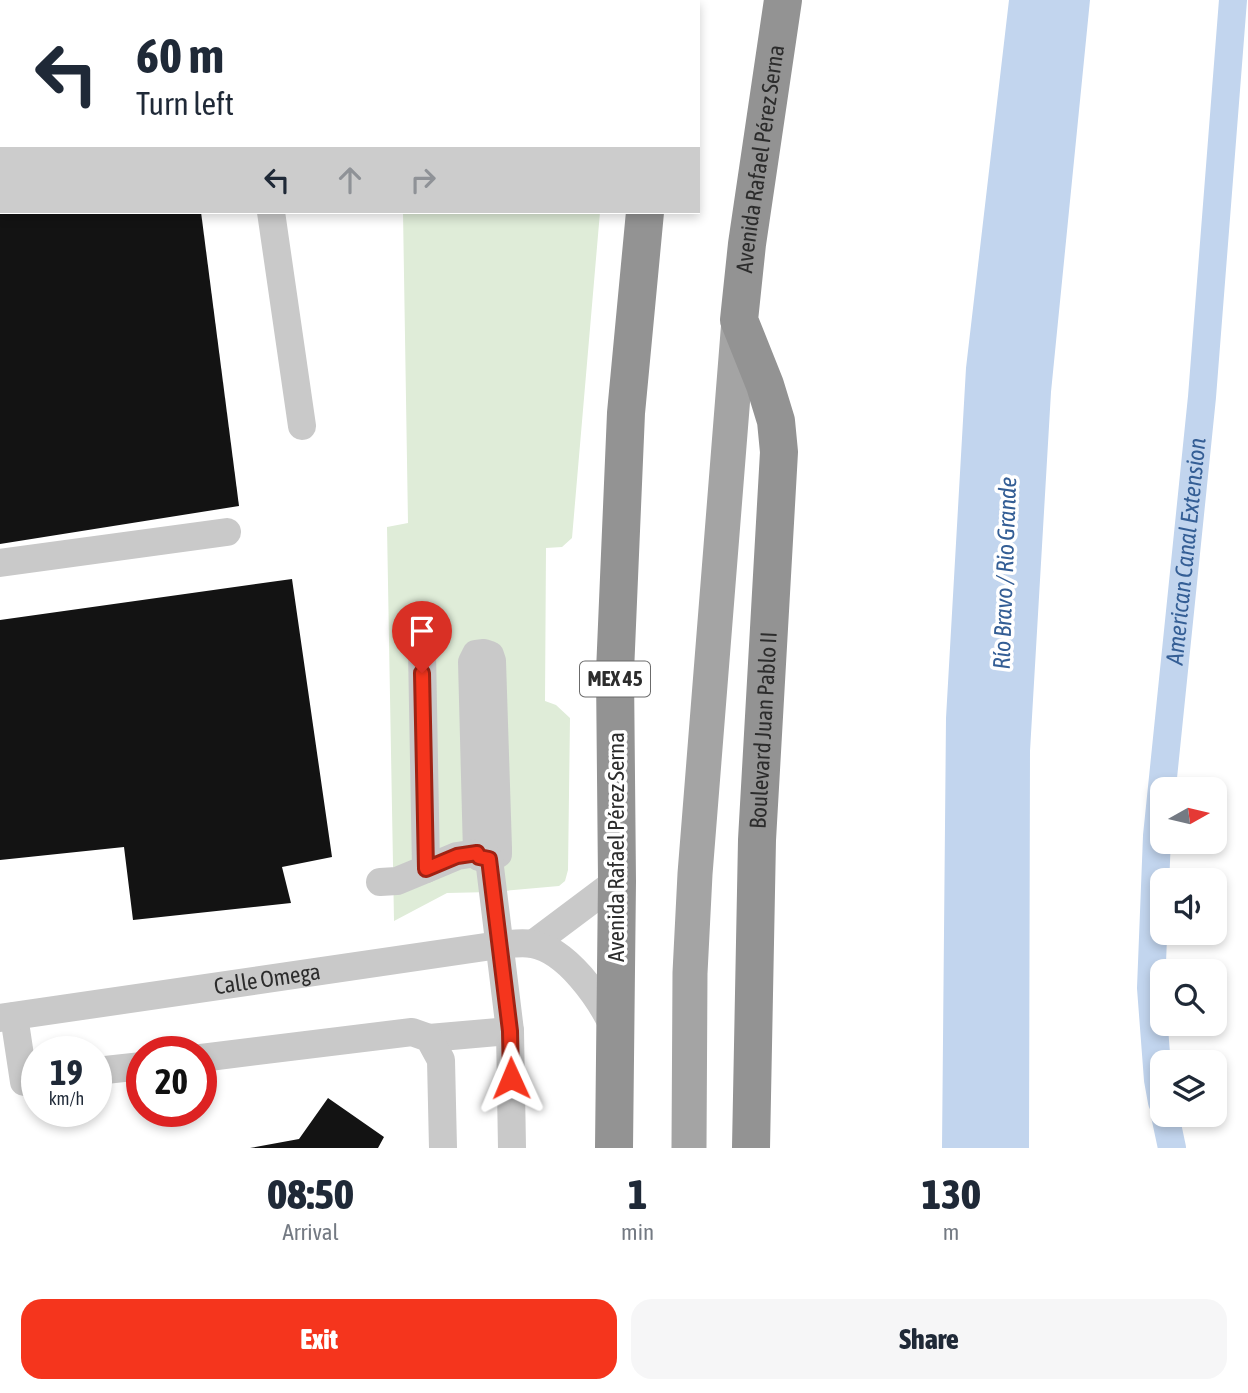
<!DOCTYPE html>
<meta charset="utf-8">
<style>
:root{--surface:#fff;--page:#f6f6f7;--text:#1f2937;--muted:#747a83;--accent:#f5351d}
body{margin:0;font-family:"Asap Condensed",sans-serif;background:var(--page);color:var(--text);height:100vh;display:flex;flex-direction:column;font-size:26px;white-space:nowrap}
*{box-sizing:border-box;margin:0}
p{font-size:23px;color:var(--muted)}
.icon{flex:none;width:38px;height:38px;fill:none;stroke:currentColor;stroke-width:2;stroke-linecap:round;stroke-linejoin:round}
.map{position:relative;height:1148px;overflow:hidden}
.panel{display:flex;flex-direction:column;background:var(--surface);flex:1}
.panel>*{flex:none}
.banner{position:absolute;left:0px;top:0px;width:700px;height:214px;box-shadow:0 4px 10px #0003;background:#fff;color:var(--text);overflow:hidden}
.needle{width:46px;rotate:82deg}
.buttons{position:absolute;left:1150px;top:777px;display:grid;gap:14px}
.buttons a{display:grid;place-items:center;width:77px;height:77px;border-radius:14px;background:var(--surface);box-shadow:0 4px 10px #0003;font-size:35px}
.speed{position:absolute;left:21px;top:1036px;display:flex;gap:14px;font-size:35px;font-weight:700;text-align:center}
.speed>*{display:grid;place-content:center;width:91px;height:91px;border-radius:50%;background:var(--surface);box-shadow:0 4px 10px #0003;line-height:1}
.speed small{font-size:18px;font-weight:400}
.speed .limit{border:10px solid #d22;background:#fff;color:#111}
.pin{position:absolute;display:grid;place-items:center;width:60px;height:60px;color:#fff;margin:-72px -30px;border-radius:50% 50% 50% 0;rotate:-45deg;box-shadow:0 0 7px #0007}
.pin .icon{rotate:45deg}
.me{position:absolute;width:77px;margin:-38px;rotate:359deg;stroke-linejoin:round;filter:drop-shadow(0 0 5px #0008)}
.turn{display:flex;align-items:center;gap:24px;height:147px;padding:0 21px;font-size:32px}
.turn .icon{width:91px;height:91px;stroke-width:2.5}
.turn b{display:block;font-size:49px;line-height:60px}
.lanes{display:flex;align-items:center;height:66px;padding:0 21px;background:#0003;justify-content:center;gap:35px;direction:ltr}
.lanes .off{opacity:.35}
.eta{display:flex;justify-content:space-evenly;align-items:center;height:119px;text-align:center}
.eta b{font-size:42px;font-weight:800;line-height:49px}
.cta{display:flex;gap:14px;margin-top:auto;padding:14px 21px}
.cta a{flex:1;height:80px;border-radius:21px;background:var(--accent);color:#fff;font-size:28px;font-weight:800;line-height:80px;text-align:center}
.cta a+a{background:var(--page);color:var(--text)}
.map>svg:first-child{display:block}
.green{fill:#dfecd8}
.water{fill:#c2d5ee}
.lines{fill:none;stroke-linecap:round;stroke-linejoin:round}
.canal{stroke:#c2d5ee;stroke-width:28}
.building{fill:#131313}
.minor{stroke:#c9c9c9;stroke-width:28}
.major{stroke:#a4a4a4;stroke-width:35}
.highway{stroke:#939393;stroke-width:38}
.route-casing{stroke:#9f2213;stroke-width:18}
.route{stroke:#f5351d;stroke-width:12}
.labels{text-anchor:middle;stroke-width:7;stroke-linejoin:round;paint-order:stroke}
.shield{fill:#fff;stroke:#6b6b6b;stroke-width:2}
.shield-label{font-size:21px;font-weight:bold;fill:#2c2c2c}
.street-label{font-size:23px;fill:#2c2c2c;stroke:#fff}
.water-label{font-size:24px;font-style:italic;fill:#345e95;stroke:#fff}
</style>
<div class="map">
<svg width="1248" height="1148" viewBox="0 0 1248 1148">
<rect width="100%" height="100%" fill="#fff"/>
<g class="green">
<path d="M 399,0 L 628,0 L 399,2 Z"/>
<path d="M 403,212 L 600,212 L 572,538 L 562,547 L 546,548 L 545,701 L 556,705 L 570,718 L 568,870 L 565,881 L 559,886 L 492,892 L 447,893 L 394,921 L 387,527 L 408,523 Z"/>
</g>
<path class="water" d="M 1009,0 L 1090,0 L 1051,392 L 1030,751 L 1029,1148 L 942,1148 L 946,718 L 966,368 Z"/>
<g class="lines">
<g class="canal">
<path id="s1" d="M 1162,1102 L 1158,1080 L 1151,988 L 1157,836 L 1202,397 L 1233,0"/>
<path d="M 1165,1115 L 1172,1148"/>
</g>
</g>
<g class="building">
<path d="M 0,212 L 201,212 L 239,506 L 0,544 Z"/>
<path d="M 292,579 L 332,857 L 282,867 L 291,903 L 133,920 L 124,847 L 0,860 L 0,620 Z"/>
<path d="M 328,1098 L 384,1137 L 378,1148 L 250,1148 L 299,1139 Z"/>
</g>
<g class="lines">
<g class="minor">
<path d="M 237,0 L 238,2"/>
<path d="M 319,0 L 319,2"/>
<path d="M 271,212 L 302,426"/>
<path d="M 0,563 L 227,532"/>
<path d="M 484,653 L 490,655 L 492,661 L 498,848 L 498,854 L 489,859 L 479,857 L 477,853 L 472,662 L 476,654 Z"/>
<path d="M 489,859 L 510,1031 L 512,1148"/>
<path d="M 426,869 L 457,856 L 477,853"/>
<path d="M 380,882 L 397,881 L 426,869 L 422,651"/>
<path d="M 533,944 L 617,881"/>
<path d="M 14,1016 L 24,1082"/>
<path id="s2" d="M 0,1018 L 499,945 C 509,944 522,942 532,944 C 567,950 600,998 614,1028"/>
<path d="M 429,1038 L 510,1031"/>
<path d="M 201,1058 L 412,1032 L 429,1038 L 441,1060 L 443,1148"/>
<path d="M 96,1071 L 142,1066"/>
</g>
<path class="major" d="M 689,1148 L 690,973 L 695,874 L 739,320"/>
<g class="highway">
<path d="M 668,2 L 668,0"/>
<path d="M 614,1148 L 617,881 L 615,672 L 626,413 L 645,212"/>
<path id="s3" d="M 751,1148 L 757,840 L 779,452 L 776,421 L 765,385 L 739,320 L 747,244 L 783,0"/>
</g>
</g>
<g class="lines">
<defs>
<path id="route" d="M 422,673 L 426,869 L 457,856 L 477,853 L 479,857 L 489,859 L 510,1031 L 511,1078"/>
</defs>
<use href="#route" class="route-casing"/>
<use href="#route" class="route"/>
</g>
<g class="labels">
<rect class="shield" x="580" y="661.5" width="70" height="35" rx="5"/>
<g class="shield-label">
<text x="615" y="686">MEX 45</text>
</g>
<g class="street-label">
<text dy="8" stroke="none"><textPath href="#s3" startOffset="998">Avenida Rafael Pérez Serna</textPath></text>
<text dy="8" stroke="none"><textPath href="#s3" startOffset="418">Boulevard Juan Pablo II</textPath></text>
<text transform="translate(616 847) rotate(-90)" y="8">Avenida Rafael Pérez Serna</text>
<text dy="8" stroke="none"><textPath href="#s2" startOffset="270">Calle Omega</textPath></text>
</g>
<g class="water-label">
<text dy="8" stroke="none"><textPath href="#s1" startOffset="553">American Canal Extension</textPath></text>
<text transform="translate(1005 573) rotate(-88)" y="8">Río Bravo / Rio Grande</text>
</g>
</g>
</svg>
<div class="buttons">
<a><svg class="needle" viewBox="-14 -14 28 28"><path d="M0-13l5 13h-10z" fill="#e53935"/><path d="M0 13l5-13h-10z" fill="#747a83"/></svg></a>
<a><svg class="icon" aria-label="sound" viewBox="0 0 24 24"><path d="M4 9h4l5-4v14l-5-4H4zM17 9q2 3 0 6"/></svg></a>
<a><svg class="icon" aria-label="search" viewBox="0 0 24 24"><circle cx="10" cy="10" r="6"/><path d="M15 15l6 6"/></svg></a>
<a><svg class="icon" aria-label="layers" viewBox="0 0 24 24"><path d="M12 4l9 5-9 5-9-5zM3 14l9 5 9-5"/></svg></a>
</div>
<div class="speed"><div>19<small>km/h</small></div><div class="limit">20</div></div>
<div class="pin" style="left:422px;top:673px;background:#d93025"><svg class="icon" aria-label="arrive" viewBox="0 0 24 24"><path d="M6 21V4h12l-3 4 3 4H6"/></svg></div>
<svg class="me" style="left:511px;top:1078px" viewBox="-20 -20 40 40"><path d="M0-17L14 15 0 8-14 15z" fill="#f5351d" stroke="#fff" stroke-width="4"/></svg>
<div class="banner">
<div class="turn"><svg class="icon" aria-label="left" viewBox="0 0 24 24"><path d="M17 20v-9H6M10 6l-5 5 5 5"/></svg><div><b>60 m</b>Turn left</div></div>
<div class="lanes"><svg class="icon" aria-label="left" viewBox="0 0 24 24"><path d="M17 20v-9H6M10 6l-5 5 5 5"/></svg><svg class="icon off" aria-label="ahead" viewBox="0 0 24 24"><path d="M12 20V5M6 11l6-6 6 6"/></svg><svg class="icon off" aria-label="right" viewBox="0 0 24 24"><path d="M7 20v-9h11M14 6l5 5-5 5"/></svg></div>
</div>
</div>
<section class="panel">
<div class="eta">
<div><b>08:50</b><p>Arrival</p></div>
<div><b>1</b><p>min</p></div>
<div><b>130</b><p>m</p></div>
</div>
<div class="cta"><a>Exit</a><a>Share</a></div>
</section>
